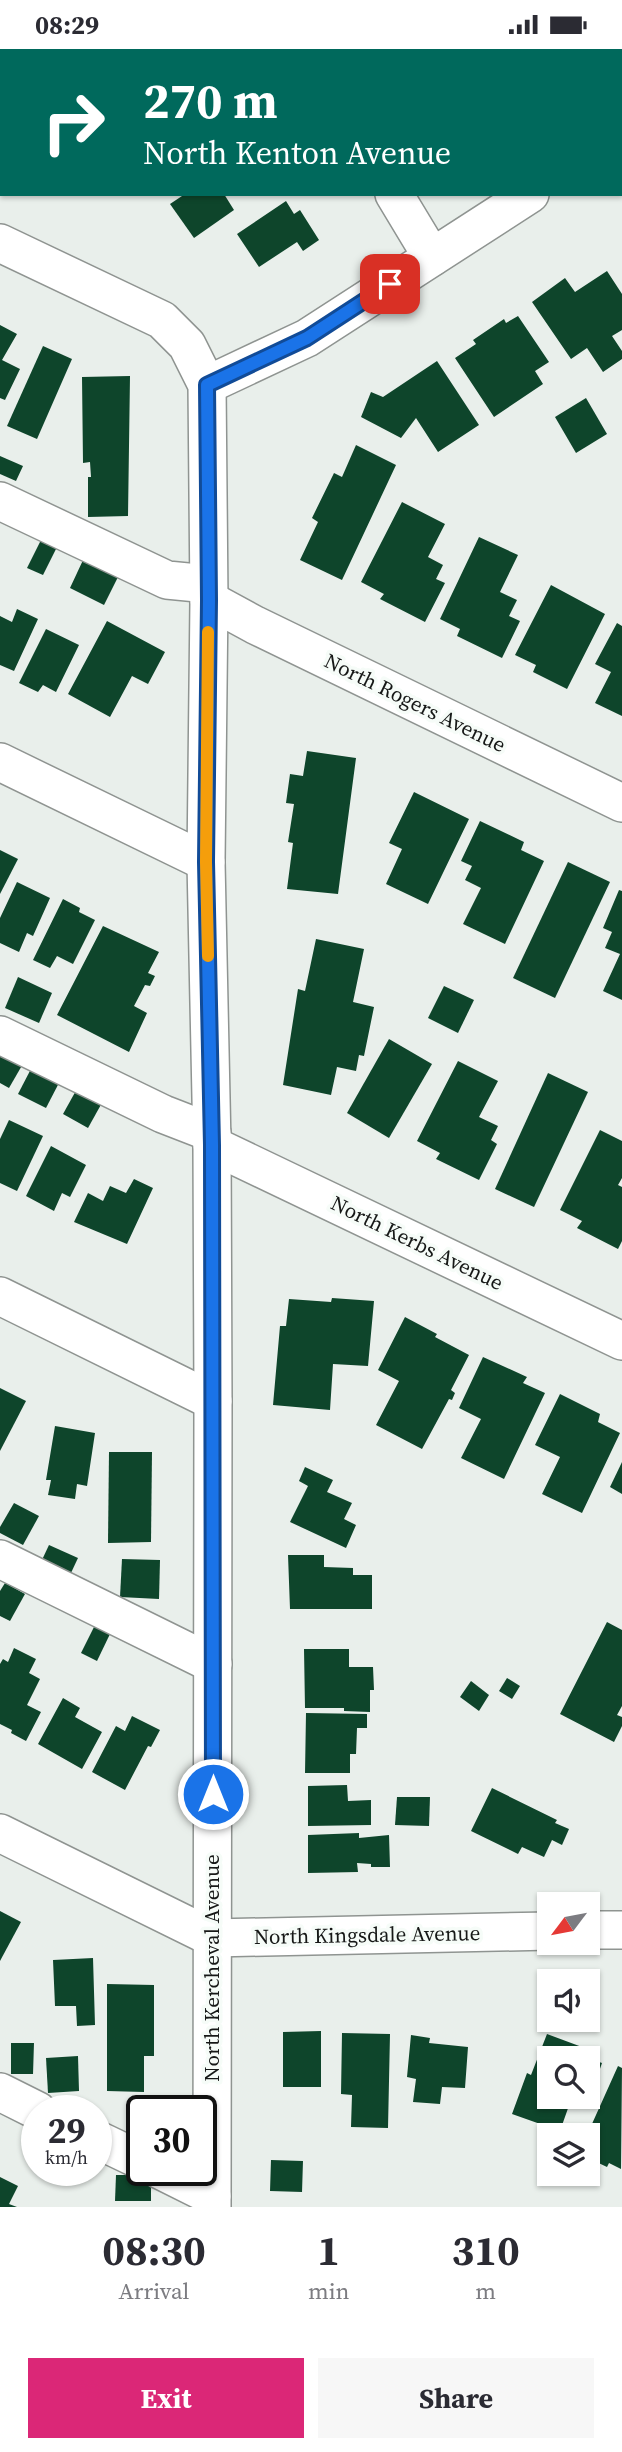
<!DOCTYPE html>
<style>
:root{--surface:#fff;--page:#f7f7f7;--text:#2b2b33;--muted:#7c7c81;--accent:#db2777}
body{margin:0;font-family:"Source Serif 4",serif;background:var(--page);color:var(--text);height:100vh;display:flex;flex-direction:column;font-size:26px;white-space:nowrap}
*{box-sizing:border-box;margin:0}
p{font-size:23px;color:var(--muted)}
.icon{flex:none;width:38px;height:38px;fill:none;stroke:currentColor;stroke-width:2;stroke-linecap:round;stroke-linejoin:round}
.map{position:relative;height:2158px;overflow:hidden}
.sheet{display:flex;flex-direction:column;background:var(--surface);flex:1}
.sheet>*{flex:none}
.hud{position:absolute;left:0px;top:0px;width:623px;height:147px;box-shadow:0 2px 5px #0004;background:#00695c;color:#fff;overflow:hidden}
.needle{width:46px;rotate:238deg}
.buttons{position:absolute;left:537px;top:1843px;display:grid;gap:14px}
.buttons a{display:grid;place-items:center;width:63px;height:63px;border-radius:0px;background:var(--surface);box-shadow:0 2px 5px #0004;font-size:35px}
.speed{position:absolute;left:21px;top:2046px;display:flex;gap:14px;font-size:35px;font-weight:700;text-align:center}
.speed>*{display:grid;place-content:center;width:91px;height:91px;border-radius:50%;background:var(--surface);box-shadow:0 2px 5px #0004;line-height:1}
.speed small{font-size:18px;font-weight:400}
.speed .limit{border:4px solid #111;border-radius:10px;background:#fff;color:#111}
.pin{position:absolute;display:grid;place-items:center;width:60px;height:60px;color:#fff;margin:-30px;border-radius:14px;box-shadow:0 4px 10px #0006}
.me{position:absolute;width:77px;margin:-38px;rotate:0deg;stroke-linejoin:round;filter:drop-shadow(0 0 5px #0008)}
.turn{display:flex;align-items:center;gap:24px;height:147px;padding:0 28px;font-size:32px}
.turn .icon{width:91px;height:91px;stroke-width:2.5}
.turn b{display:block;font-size:49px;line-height:60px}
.eta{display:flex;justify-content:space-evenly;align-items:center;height:119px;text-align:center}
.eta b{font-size:42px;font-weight:700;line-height:49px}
.button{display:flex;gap:14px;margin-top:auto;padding:14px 28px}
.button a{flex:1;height:80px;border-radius:0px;background:var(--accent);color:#fff;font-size:28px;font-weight:700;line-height:80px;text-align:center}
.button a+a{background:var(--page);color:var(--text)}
.status{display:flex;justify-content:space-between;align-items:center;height:49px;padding:0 35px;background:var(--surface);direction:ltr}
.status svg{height:19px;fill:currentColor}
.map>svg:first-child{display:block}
.building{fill:#0e452b}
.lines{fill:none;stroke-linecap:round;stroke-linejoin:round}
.minor-casing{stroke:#8f9491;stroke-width:40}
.minor{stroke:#fff;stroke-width:37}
.route-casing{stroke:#114b97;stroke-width:18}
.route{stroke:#1a73e8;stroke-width:12}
.slow{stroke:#f59e0b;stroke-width:12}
.labels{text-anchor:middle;stroke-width:7;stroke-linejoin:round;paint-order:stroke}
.street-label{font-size:21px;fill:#161817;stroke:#f6fcf8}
</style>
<div class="status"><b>08:29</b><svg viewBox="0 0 49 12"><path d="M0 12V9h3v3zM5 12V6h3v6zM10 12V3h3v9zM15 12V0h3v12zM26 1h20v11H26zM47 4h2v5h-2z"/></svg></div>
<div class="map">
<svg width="622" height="2158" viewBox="0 0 622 2158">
<rect width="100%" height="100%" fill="#e9efeb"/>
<g class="building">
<path d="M 185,145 L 224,145 L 234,161 L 194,189 L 170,155 Z"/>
<path d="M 286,152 L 294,165 L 300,161 L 319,191 L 303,202 L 297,193 L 259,218 L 237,185 Z"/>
<path d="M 607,222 L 622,245 L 622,281 L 612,287 L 622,302 L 622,310 L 603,323 L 587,299 L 571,310 L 532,253 L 565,229 L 575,243 Z"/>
<path d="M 518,267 L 549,313 L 535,322 L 543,335 L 494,368 L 455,309 L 476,295 L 473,291 L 504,270 L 506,274 Z"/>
<path d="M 0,276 L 17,285 L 2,311 L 20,320 L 5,351 L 0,349 Z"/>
<path d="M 43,297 L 72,310 L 37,390 L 7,377 Z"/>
<path d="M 437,312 L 479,376 L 438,403 L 416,369 L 401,389 L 361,368 L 371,343 L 383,348 Z"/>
<path d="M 130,327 L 128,467 L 88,468 L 88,428 L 91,428 L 90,413 L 83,414 L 82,328 Z"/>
<path d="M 586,349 L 607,385 L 576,404 L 555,368 Z"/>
<path d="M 356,396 L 396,416 L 342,531 L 300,511 L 318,473 L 312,469 L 334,424 L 342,428 Z"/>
<path d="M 0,407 L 23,417 L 16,432 L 0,425 Z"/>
<path d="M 402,453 L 445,475 L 428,508 L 443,516 L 436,530 L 445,534 L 425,573 L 380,550 L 384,545 L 361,533 Z"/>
<path d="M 479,488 L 518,506 L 500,543 L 517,551 L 509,567 L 520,572 L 502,609 L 457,587 L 460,580 L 440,570 Z"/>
<path d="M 42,489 L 57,498 L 43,526 L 27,519 Z"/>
<path d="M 84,509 L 119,526 L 104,556 L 70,539 Z"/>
<path d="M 551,536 L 605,565 L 567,640 L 533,623 L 536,616 L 515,606 Z"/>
<path d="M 17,560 L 38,570 L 14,622 L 0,616 L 0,567 L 12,573 Z"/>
<path d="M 107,572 L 165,603 L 148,635 L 132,627 L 110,668 L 68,645 Z"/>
<path d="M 617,574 L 622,577 L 622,667 L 595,654 L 611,623 L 595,615 Z"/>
<path d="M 46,580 L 79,596 L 56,643 L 43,636 L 38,643 L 19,634 Z"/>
<path d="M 307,702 L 356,709 L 338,845 L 287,840 L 293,794 L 288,793 L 294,755 L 286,754 L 290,725 L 303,727 Z"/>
<path d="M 414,743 L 469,770 L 428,855 L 386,835 L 402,800 L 389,794 Z"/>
<path d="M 480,772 L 524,793 L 521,801 L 544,812 L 505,895 L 463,875 L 481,839 L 465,831 L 472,817 L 461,812 Z"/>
<path d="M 0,801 L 18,810 L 0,845 Z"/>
<path d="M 568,813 L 610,833 L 555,949 L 513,929 Z"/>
<path d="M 17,833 L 50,849 L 33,887 L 27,884 L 19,903 L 0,894 L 0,869 Z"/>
<path d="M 619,841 L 622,842 L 622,951 L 603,942 L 620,905 L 605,899 L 612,883 L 603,879 Z"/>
<path d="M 63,850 L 80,859 L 79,863 L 95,871 L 73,915 L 57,907 L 50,919 L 33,911 Z"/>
<path d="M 103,877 L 159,903 L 148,924 L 155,927 L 150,937 L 145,936 L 134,957 L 147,964 L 129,1003 L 57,966 Z"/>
<path d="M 316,890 L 364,900 L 353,953 L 374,958 L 364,1007 L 359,1006 L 356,1022 L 337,1018 L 331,1046 L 283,1036 L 298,940 L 305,942 Z"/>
<path d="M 18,928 L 52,944 L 39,974 L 5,959 Z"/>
<path d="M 444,937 L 474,951 L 458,984 L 428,969 Z"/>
<path d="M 389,990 L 432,1015 L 389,1089 L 347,1064 Z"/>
<path d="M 0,1000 L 24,1013 L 9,1039 L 0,1034 Z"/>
<path d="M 458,1012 L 498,1032 L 479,1068 L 498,1077 L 491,1091 L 497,1095 L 479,1131 L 436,1110 L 440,1104 L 417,1092 Z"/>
<path d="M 33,1016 L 61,1030 L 46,1059 L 18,1045 Z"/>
<path d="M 548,1024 L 588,1043 L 534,1158 L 495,1140 Z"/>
<path d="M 78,1038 L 103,1052 L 88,1079 L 63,1065 Z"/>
<path d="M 9,1071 L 43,1087 L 17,1142 L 0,1134 L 0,1090 Z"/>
<path d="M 600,1081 L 622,1092 L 622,1129 L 618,1136 L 622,1138 L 622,1192 L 618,1200 L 577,1179 L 582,1172 L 560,1161 Z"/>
<path d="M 51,1097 L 86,1116 L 70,1148 L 62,1144 L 54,1162 L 26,1147 Z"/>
<path d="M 134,1130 L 153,1139 L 127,1195 L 74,1173 L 88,1144 L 103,1152 L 110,1137 L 126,1144 Z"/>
<path d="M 332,1249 L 374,1252 L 368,1317 L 333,1315 L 330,1361 L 273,1356 L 280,1277 L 286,1277 L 289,1250 L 331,1253 Z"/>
<path d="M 405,1268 L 437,1285 L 435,1288 L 469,1306 L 451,1341 L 455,1344 L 452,1351 L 449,1350 L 422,1400 L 376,1376 L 399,1332 L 378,1321 Z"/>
<path d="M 483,1308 L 527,1328 L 523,1334 L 545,1344 L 504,1430 L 461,1409 L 481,1370 L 459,1359 Z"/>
<path d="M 0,1339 L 26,1352 L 0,1402 Z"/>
<path d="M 560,1345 L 600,1365 L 598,1373 L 620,1384 L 582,1464 L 542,1445 L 560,1408 L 535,1396 Z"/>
<path d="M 55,1377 L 95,1384 L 87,1437 L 77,1435 L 75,1450 L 48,1446 L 51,1431 L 46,1431 Z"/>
<path d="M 109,1403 L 152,1403 L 151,1493 L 108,1494 Z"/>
<path d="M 622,1413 L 622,1445 L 610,1438 Z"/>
<path d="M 305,1418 L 333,1431 L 327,1443 L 352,1454 L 344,1470 L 356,1476 L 346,1499 L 290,1473 L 308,1437 L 299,1432 Z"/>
<path d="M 14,1454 L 39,1467 L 23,1496 L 0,1484 L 0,1478 Z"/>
<path d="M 49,1496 L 78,1509 L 70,1526 L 41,1513 Z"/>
<path d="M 288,1506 L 324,1506 L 324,1518 L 353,1519 L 353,1526 L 372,1526 L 372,1560 L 290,1560 Z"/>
<path d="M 122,1510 L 160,1511 L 159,1550 L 120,1548 Z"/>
<path d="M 5,1534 L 25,1545 L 10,1572 L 0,1567 L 0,1542 Z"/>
<path d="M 607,1573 L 622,1581 L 622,1657 L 617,1666 L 622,1668 L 622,1677 L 614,1693 L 560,1665 Z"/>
<path d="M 94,1578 L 110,1585 L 97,1612 L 81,1604 Z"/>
<path d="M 14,1599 L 36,1610 L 29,1624 L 40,1630 L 27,1656 L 41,1663 L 26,1692 L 11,1684 L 12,1681 L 0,1675 L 0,1615 L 3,1610 L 8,1613 Z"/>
<path d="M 304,1600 L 349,1600 L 349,1618 L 373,1618 L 374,1641 L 370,1641 L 370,1663 L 344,1662 L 344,1659 L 305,1659 Z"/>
<path d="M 507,1629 L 520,1637 L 512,1650 L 499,1642 Z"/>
<path d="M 471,1632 L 489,1646 L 479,1662 L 460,1648 Z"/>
<path d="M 63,1649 L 80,1659 L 75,1668 L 102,1683 L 82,1720 L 38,1695 Z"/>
<path d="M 306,1664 L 367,1665 L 367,1679 L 357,1679 L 356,1705 L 350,1705 L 350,1724 L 305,1724 Z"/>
<path d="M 132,1667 L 160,1681 L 151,1698 L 148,1697 L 125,1741 L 92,1723 L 116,1677 L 125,1682 Z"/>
<path d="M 347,1736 L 348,1752 L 371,1751 L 371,1776 L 308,1777 L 308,1737 Z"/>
<path d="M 492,1739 L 557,1771 L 555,1774 L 569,1780 L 562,1796 L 552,1791 L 544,1808 L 522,1798 L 518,1805 L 471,1782 Z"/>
<path d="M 397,1748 L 430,1748 L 429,1777 L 395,1776 Z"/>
<path d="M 359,1784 L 359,1789 L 389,1786 L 390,1818 L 371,1818 L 371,1815 L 357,1814 L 358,1823 L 308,1824 L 308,1786 Z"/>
<path d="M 0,1862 L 21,1873 L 0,1912 Z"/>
<path d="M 93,1909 L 95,1976 L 77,1977 L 76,1957 L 55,1957 L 53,1911 Z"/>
<path d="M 107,1935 L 154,1936 L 154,2007 L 144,2007 L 144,2043 L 107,2042 Z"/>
<path d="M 321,1982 L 321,2038 L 283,2038 L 283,1983 Z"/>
<path d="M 342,1984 L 390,1985 L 388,2079 L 351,2078 L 352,2046 L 341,2045 Z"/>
<path d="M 547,1985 L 590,2001 L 587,2009 L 550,2009 L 550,2048 L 572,2048 L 560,2082 L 512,2065 L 527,2024 L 531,2026 Z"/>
<path d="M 411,1986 L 430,1989 L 429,1994 L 468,1998 L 465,2039 L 442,2038 L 440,2055 L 413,2053 L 416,2030 L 407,2028 Z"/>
<path d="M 11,1994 L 34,1994 L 33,2025 L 11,2025 Z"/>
<path d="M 78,2007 L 79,2042 L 48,2044 L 46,2009 Z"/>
<path d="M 588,2009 L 602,2014 L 592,2043 L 588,2041 Z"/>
<path d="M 618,2017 L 622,2019 L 621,2120 L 609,2114 L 607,2118 L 588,2109 L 587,2086 Z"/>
<path d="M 271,2111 L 303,2112 L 302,2143 L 270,2142 Z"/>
<path d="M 49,2121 L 79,2121 L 80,2129 L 50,2132 Z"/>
<path d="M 116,2126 L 151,2126 L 151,2152 L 115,2152 Z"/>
<path d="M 0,2128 L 18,2137 L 9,2155 L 17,2158 L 0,2158 Z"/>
</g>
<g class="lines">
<defs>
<g id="minor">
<path d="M 147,0 L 151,2"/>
<path d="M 291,2 L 294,0"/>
<path d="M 621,87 L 622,87"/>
<path d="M 394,145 L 432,208"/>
<path d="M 0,194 L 162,271 L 187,296 L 207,336 L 209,551 L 206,813 L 212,1096 L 213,1352 L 212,2158"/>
<path d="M 207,336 L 307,289 L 530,145"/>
<path d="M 0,452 L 167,531 L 208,535"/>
<path d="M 209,551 L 255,576 L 622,754"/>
<path d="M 0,713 L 206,813"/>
<path d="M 0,986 L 163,1065 L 212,1084"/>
<path d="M 212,1096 L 622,1292"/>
<path d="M 0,1247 L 213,1352"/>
<path d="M 0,1510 L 213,1615"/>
<path d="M 0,1784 L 213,1889 L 550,1882"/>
<path d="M 588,1881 L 622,1881"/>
<path d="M 0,2043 L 38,2062"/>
<path d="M 96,2090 L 142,2112"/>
<path d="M 160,2121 L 212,2147"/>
</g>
</defs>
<use href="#minor" class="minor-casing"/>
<use href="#minor" class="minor"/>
</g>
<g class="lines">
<defs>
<path id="route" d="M 213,1745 L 212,1096 L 206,813 L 209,551 L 207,336 L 307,289 L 390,235"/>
</defs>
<use href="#route" class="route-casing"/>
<use href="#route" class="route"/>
<path class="slow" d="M 208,907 L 206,813 L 208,583"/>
</g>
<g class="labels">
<g class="street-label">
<text transform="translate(415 654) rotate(26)" y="7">North Rogers Avenue</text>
<text transform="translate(417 1194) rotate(26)" y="7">North Kerbs Avenue</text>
<text transform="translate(367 1886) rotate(-1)" y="7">North Kingsdale Avenue</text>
<text transform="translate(212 1919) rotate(-90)" y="7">North Kercheval Avenue</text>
</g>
</g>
</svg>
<div class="buttons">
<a><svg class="needle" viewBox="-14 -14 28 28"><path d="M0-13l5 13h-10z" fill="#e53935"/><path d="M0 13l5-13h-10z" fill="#7c7c81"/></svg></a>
<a><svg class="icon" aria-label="sound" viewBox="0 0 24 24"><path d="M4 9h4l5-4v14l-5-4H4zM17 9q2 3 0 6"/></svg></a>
<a><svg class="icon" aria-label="search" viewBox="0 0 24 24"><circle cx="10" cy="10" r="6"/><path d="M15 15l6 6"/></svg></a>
<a><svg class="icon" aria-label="layers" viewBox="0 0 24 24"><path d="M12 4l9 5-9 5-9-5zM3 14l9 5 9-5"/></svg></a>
</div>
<div class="speed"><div>29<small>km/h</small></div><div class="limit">30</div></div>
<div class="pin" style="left:390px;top:235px;background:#d93025"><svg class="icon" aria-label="arrive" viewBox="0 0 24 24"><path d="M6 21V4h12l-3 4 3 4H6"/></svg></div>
<svg class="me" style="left:213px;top:1745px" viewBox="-20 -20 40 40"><circle r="17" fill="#1a73e8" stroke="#fff" stroke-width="3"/><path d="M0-11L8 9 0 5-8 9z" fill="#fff"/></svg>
<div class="hud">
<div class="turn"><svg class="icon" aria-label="right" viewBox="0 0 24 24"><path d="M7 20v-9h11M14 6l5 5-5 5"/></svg><div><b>270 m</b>North Kenton Avenue</div></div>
</div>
</div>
<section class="sheet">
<div class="eta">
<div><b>08:30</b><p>Arrival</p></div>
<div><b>1</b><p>min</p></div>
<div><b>310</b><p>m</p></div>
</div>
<div class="button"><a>Exit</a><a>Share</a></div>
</section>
